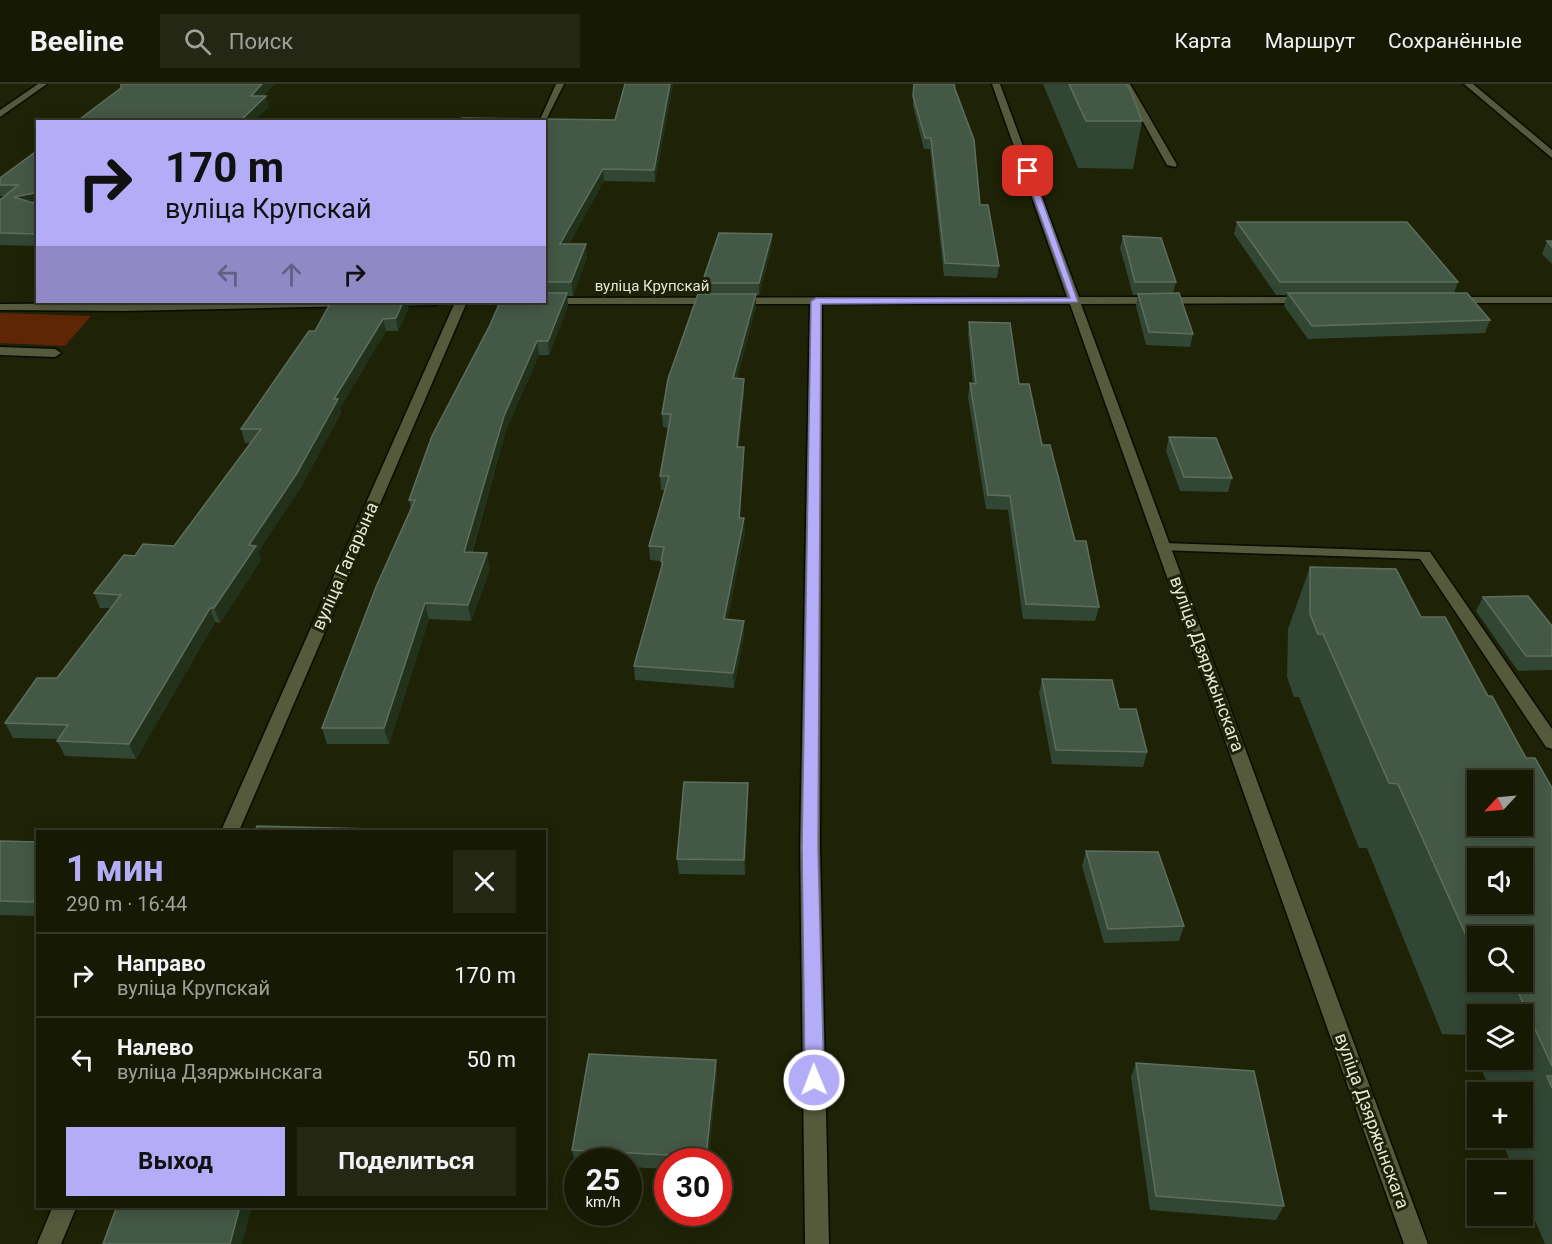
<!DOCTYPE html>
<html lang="ru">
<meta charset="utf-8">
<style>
:root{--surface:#161a04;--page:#232713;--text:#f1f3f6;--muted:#9ea19a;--line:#353826;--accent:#b5acf8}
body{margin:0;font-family:Roboto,sans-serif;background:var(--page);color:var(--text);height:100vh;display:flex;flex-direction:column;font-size:22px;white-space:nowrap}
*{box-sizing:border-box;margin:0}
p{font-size:20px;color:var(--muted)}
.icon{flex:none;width:33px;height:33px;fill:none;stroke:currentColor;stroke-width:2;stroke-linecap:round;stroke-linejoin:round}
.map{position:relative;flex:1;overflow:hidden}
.side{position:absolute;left:36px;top:746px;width:510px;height:378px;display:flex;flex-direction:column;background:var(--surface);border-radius:0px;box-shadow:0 3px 15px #0003,0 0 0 2px var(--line)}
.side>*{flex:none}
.banner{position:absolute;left:36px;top:36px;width:510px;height:183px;border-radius:0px;box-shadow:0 3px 15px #0003,0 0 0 2px var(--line);background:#b5acf8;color:#111;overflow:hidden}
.needle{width:39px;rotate:244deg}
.buttons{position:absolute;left:1467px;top:686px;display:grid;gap:12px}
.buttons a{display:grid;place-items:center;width:66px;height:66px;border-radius:0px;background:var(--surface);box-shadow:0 3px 15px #0003,0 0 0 2px var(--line);font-size:30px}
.speed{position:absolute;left:564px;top:1064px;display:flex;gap:12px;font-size:30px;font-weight:700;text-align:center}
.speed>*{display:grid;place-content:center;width:78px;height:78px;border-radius:50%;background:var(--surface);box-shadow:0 3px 15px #0003,0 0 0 2px var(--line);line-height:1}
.speed small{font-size:15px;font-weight:400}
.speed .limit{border:9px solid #d22;background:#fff;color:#111}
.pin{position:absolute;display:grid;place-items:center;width:51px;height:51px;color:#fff;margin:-26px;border-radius:12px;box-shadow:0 3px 9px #0006}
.me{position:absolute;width:66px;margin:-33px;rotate:359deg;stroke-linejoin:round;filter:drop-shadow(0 0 4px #0008)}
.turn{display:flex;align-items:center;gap:21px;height:126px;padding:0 30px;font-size:27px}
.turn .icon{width:78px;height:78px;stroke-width:2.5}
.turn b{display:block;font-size:42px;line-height:51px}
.lanes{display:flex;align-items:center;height:57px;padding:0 30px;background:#0003;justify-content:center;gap:30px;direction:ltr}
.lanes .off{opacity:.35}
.round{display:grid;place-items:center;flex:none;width:63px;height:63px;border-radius:0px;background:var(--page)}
.overview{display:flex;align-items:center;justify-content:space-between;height:102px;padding:0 30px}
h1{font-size:36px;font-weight:700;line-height:45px;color:var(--accent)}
.action{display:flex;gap:12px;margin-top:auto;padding:12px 30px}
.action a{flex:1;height:69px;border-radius:0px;background:var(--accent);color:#111;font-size:24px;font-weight:700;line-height:69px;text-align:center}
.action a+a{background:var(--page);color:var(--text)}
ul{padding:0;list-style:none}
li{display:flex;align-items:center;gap:18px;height:84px;padding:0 30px;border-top:2px solid var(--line)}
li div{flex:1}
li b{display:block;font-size:22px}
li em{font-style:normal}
header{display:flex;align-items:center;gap:36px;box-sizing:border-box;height:84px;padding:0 30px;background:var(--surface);border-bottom:2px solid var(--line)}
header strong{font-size:28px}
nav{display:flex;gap:33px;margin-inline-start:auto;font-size:21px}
.search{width:420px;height:54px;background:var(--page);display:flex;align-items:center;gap:15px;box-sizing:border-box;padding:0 21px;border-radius:0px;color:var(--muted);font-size:22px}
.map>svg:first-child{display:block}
.green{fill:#5e2605}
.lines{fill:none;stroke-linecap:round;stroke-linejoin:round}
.service-casing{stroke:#080b00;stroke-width:3}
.minor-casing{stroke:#080b00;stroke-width:3}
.tertiary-casing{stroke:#080b00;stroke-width:3}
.service{fill:#565a3d;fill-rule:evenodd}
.minor{fill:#565a3d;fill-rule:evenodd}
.tertiary{fill:#565a3d;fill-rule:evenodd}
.wall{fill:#314734;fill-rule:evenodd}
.shaded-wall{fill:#21311a}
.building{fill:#445846;stroke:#5d6f5c;stroke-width:1.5;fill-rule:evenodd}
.route{fill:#b5acf8;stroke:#7670a1;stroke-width:1.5}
.labels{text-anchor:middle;stroke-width:6;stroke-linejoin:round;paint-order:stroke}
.far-street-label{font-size:15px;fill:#e4e7d6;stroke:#1e2206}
.street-label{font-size:18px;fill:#e4e7d6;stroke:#1e2206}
</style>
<header>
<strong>Beeline</strong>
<div class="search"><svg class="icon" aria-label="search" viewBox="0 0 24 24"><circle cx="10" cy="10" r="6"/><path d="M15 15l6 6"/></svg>Поиск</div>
<nav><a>Карта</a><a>Маршрут</a><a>Сохранённые</a></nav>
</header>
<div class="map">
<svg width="1552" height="1160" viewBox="0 0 1552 1160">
<rect width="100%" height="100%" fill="#1e2206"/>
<path class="green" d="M 0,229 L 91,232 L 65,262 L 0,259 Z"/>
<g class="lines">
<defs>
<g id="service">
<path d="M 1122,0 L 1130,0 L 1177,81 L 1175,83 L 1167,81 Z"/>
<path d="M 0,263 L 55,265 L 61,269 L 55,273 L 0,271 Z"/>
<path d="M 1164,459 L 1430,468 L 1552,645 L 1552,665 L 1546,663 L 1420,475 L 1159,466 L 1157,463 L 1159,460 Z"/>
</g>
<g id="minor">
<path d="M 38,0 L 47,0 L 0,33 L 0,26 Z"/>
<path d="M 556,0 L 564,0 L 544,40 L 544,38 L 539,38 Z"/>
<path d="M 992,0 L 1000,0 L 1079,213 L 1309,213 L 1315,216 L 1309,219 L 1081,220 L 1428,1160 L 1404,1160 L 1070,220 L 822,220 L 820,763 L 829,1160 L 805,1160 L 800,763 L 810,220 L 544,220 L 539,218 L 544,218 L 544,214 L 1067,213 Z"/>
<path d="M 1552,213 L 1552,219 L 1451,219 L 1445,216 L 1451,213 Z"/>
<path d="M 266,218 L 359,219 L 353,222 L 125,227 L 0,226 L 0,220 Z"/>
<path d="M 380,218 L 442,218 L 436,221 L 385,222 L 381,221 Z"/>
<path d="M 455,218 L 467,218 L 239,747 L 221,747 Z"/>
<path d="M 53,1122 L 77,1122 L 61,1160 L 37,1160 Z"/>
</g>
<path id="tertiary" d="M 1464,0 L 1473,0 L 1552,66 L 1552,74 Z"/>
</defs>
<use href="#service" class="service-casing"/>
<use href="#minor" class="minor-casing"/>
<use href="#tertiary" class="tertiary-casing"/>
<use href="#service" class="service"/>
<use href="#minor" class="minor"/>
<use href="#tertiary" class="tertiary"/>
</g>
<g class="wall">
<path d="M 625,0 L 673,0 L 655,98 L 604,97 L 569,160 L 587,173 L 573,212 L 567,212 L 568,222 L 549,271 L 539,271 L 506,346 L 472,469 L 490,485 L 471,537 L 429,535 L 389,660 L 327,660 L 322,644 L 411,425 L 409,416 L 490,241 L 544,218 L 544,38 L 615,36 Z"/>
<path d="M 913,0 L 955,5 L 980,121 L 999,182 L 997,194 L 944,192 L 930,65 L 924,65 L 913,22 Z"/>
<path d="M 1043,0 L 1127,0 L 1142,37 L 1133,85 L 1078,84 Z"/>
<path d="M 38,66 L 38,162 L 0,161 L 0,116 L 4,112 L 0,112 L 0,94 Z"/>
<path d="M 1237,138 L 1458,198 L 1454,209 L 1490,236 L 1485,249 L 1308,255 L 1284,222 L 1287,211 L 1276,211 L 1234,150 Z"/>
<path d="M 1123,152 L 1176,198 L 1173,209 L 1193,250 L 1190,263 L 1146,261 L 1136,222 L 1138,211 L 1133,211 L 1120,164 Z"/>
<path d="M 1547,157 L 1552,157 L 1552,180 L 1542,170 Z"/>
<path d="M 772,162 L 759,211 L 756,211 L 756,222 L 737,294 L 744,295 L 744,308 L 739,363 L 744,377 L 740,434 L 745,448 L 727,536 L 744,537 L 744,551 L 734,604 L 635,596 L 634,582 L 661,485 L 661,477 L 650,476 L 649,462 L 665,406 L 661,406 L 660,392 L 669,344 L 663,343 L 662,330 L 702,210 L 702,199 Z"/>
<path d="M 409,224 L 398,247 L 386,247 L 340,324 L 341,329 L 301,403 L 258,468 L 261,476 L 220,539 L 215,538 L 136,675 L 65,672 L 57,657 L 59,655 L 13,654 L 5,639 L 57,594 L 110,524 L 100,524 L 94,509 L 135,472 L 174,462 L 251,359 L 245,359 L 241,345 L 315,247 Z"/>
<path d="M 969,238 L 1019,300 L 1042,361 L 1099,523 L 1095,537 L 1023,535 L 1008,426 L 986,425 L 968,313 L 970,299 L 973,300 L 968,250 Z"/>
<path d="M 1169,353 L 1232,394 L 1228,408 L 1180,407 L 1166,367 Z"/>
<path d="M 1310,483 L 1421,533 L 1488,612 L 1526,674 L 1552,704 L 1552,1160 L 1545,1160 L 1522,1106 L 1522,1086 L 1514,1086 L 1500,1053 L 1522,1053 L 1522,1008 L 1491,1008 L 1467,951 L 1442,950 L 1367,764 L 1359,764 L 1299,613 L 1294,613 L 1287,593 L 1288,545 ZM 1478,852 L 1522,897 L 1478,897 ZM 1478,930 L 1522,930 L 1522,975 L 1478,975 Z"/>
<path d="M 1483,513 L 1552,542 L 1552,586 L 1518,587 L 1476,527 Z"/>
<path d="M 1042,595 L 1119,625 L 1147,668 L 1143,683 L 1052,680 L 1039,609 Z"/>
<path d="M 748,699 L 748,714 L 745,791 L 679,790 L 677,775 Z"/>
<path d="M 0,757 L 38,758 L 38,832 L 0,831 Z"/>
<path d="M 1086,767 L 1184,842 L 1179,857 L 1104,859 L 1082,782 Z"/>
<path d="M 716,976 L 717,990 L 708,1077 L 668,1077 L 668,1085 L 628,1083 L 628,1077 L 578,1077 L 578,1080 L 575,1079 L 572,1066 Z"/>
<path d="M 1136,979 L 1284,1122 L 1276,1136 L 1150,1126 L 1131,993 Z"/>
</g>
<g class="shaded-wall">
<path d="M 262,0 L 275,0 L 253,22 L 251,12 Z"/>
<path d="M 670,0 L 673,0 L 655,98 L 654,86 Z"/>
<path d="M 266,12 L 269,23 L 253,38 L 239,38 Z"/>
<path d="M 603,85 L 604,97 L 562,173 L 560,160 Z"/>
<path d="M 35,109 L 38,121 L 14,113 Z"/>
<path d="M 772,150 L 772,162 L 759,211 L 759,199 Z"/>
<path d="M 586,160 L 587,173 L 573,212 L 571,198 Z"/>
<path d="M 567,209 L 568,222 L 549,271 L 548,257 Z"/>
<path d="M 756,210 L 756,222 L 733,308 L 733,294 Z"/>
<path d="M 403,218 L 407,218 L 409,224 L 398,247 L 396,234 Z"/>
<path d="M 383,235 L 386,247 L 340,324 L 341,329 L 301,403 L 258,468 L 261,476 L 220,539 L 214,524 L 249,461 L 334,315 Z"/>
<path d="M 537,257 L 539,271 L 506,346 L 467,484 L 464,468 L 504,332 Z"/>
<path d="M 744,295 L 744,308 L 738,377 L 737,363 Z"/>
<path d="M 744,363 L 744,377 L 739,448 L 739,434 Z"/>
<path d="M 744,434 L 745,448 L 725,550 L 724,535 Z"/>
<path d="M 487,469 L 490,485 L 471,537 L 468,521 Z"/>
<path d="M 425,519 L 429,535 L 389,660 L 384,644 Z"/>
<path d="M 210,524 L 215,538 L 136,675 L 129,660 Z"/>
<path d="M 744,537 L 744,551 L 734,604 L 733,589 Z"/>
<path d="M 748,699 L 748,714 L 745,791 L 744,776 Z"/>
<path d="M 38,809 L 38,825 L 33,818 Z"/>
<path d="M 716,976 L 717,990 L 708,1077 L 706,1077 Z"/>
<path d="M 240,1122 L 252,1122 L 242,1160 L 230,1160 Z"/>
</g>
<g class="building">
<path d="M 121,0 L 262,0 L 251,12 L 266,12 L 239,38 L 76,38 L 121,4 Z"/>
<path d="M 625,0 L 670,0 L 654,86 L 603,85 L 560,160 L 586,160 L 571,198 L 544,198 L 544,38 L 459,38 L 462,34 L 615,36 Z"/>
<path d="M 914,0 L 954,0 L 955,5 L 974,56 L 980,121 L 988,121 L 999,182 L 945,179 L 931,54 L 925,54 L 913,12 Z"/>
<path d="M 1069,0 L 1127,0 L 1132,10 L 1142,37 L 1086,37 Z"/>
<path d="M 38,66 L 38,150 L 0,149 L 0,116 L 18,101 L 0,101 L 0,94 ZM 35,109 L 36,116 L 33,119 L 14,113 Z"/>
<path d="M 1237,138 L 1407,138 L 1458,198 L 1280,198 Z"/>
<path d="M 719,149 L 772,150 L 759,199 L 702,199 Z"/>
<path d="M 1123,152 L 1161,154 L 1176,198 L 1135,198 Z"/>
<path d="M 1547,157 L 1552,157 L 1552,163 Z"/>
<path d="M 544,209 L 567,209 L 548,257 L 537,257 L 504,332 L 464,468 L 487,469 L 468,521 L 425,519 L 384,644 L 322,644 L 376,503 L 415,416 L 409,416 L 432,352 L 490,241 L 500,218 L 544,218 Z"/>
<path d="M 1179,209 L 1193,250 L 1149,248 L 1138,210 Z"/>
<path d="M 1288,209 L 1467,209 L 1490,236 L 1312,242 Z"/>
<path d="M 698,210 L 756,210 L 733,294 L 744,295 L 737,363 L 744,363 L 739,434 L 744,434 L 724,535 L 744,537 L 733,589 L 634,582 L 663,478 L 661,477 L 664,463 L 649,462 L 669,392 L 660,392 L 671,330 L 662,330 L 668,295 Z"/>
<path d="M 331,218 L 403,218 L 396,234 L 383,235 L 334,315 L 338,315 L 297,389 L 249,461 L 256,462 L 214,524 L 210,524 L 129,660 L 57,657 L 68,641 L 5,639 L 37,594 L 57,594 L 121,511 L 94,509 L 124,471 L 135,472 L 143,460 L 174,462 L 261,345 L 241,345 L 309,247 L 315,247 Z"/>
<path d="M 969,238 L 1010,239 L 1019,300 L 1029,300 L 1042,361 L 1050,361 L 1075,457 L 1086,457 L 1099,523 L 1026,520 L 1010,412 L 988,411 L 970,299 L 976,300 Z"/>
<path d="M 1169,353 L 1216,354 L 1232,394 L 1184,393 Z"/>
<path d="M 1310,483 L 1396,485 L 1421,533 L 1445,533 L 1488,612 L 1492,612 L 1526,674 L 1535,674 L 1552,704 L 1552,982 L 1513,897 L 1522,897 L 1522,852 L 1478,852 L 1478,878 L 1398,700 L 1389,699 L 1323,550 L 1318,550 L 1310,530 ZM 1478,696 L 1522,696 L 1522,741 L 1478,741 ZM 1478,774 L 1522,774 L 1522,819 L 1478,819 Z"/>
<path d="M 1528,512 L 1552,542 L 1552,572 L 1526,572 L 1483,513 Z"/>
<path d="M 1042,595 L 1112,596 L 1119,625 L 1136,625 L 1147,668 L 1056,666 Z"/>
<path d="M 684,698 L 748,699 L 744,776 L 677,775 Z"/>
<path d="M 257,742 L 372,745 L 372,747 L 255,747 Z"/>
<path d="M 0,757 L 38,758 L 38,809 L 33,818 L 0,817 Z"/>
<path d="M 1086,767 L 1158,768 L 1184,842 L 1108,845 Z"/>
<path d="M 589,970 L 716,976 L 706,1073 L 572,1066 Z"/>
<path d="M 1136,979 L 1254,987 L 1284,1122 L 1156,1112 Z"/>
<path d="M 1547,992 L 1552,992 L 1552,1004 Z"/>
<path d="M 117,1122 L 240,1122 L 230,1160 L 103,1160 Z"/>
</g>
<path class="route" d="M 1028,84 L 1032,87 L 1078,218 L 821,220 L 818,763 L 824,996 L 821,1002 L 814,1005 L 808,1002 L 805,996 L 802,763 L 811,217 L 816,214 L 1070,214 L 1024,87 Z"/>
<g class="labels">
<g class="far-street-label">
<text x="652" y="207">вуліца Крупскай</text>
</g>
<g class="street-label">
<text transform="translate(345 482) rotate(-66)" y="6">вуліца Гагарына</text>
<text transform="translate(1207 580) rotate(70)" y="6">вуліца Дзяржынскага</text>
<text transform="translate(1372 1037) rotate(70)" y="6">вуліца Дзяржынскага</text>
</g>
</g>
</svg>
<div class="buttons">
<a><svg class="needle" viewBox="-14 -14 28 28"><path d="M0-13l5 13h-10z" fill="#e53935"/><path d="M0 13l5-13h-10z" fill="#9ea19a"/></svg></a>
<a><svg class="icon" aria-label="sound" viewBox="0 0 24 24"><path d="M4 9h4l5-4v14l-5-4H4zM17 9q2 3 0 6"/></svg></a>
<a><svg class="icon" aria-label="search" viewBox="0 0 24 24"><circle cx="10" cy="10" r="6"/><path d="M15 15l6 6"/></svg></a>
<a><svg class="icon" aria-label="layers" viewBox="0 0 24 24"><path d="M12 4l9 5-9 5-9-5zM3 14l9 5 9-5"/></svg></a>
<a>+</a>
<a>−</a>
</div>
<div class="speed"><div>25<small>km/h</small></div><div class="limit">30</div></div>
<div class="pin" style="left:1028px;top:87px;background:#d93025"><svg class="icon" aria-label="arrive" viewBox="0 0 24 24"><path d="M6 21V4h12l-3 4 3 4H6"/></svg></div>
<svg class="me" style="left:814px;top:996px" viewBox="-20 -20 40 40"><circle r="17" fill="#b5acf8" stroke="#fff" stroke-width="3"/><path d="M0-11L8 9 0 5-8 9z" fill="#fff"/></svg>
<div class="banner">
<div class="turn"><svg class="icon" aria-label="right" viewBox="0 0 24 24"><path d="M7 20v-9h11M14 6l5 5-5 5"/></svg><div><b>170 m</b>вуліца Крупскай</div></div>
<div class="lanes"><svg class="icon off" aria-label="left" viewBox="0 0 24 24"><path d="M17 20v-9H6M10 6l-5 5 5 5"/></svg><svg class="icon off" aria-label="ahead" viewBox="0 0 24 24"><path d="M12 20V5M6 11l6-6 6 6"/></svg><svg class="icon" aria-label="right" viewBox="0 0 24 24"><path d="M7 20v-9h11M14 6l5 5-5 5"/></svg></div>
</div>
<section class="side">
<div class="overview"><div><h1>1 мин</h1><p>290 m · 16:44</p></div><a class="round"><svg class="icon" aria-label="close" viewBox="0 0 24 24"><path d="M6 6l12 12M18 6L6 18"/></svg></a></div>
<ul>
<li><svg class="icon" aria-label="right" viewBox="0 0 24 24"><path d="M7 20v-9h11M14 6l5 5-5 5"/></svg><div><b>Направо</b><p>вуліца Крупскай</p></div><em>170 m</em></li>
<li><svg class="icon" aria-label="left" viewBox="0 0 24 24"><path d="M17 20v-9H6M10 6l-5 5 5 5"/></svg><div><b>Налево</b><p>вуліца Дзяржынскага</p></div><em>50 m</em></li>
</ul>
<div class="action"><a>Выход</a><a>Поделиться</a></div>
</section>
</div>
